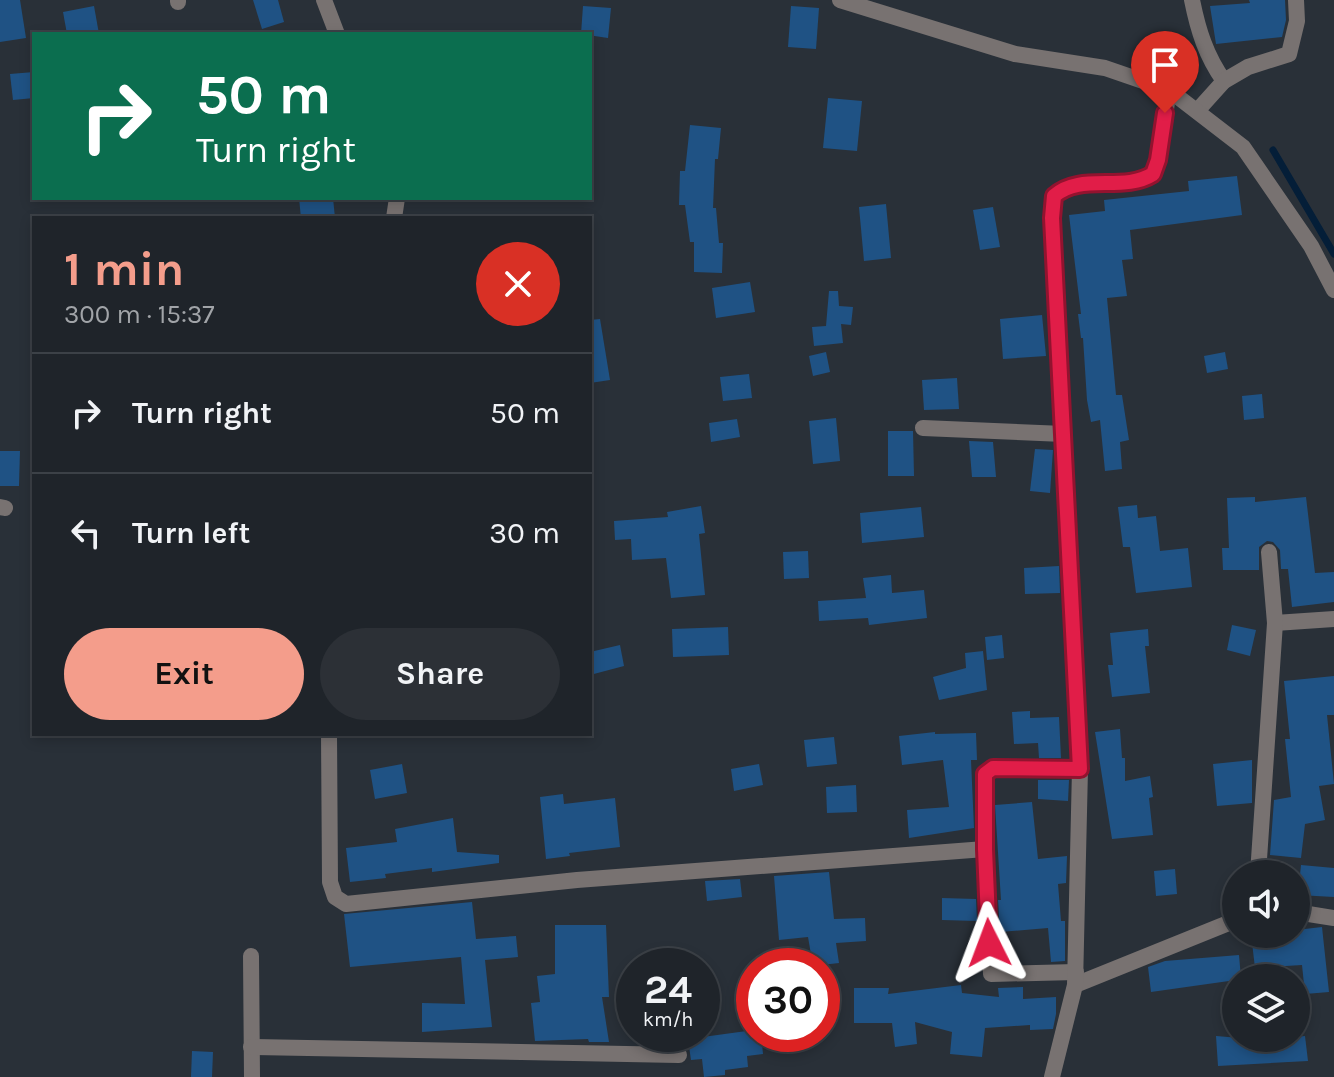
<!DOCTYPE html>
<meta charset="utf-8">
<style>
:root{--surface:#1f242a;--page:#2c3036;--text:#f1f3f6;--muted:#a1a4a8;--line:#3c4147;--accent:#f49d8b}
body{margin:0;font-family:Karla,sans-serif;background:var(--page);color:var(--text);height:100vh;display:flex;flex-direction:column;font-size:30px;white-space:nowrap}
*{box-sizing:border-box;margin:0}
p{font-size:26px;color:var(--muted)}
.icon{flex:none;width:44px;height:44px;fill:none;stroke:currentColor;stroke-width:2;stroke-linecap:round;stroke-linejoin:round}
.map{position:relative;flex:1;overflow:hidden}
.drawer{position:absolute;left:32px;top:216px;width:560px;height:520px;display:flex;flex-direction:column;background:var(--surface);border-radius:0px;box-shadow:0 4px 12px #0003,0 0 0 2px var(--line)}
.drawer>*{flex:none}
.guide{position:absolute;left:32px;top:32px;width:560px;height:168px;border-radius:0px;box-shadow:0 4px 12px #0003,0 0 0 2px var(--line);background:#0b6e4f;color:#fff;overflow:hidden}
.buttons{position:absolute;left:1222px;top:860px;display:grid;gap:16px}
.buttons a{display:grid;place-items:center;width:88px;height:88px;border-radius:50%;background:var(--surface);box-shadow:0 4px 12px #0003,0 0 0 2px var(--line);font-size:40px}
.speed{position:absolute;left:616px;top:948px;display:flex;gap:16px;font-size:40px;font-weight:700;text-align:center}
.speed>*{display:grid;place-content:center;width:104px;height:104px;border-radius:50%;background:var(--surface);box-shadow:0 4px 12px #0003,0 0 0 2px var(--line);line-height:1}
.speed small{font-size:20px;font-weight:400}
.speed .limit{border:12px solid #d22;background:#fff;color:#111}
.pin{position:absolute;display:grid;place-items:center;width:68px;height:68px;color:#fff;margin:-82px -34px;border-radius:50% 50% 50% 0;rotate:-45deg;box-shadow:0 0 8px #0007}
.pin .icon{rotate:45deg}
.me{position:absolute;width:88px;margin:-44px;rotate:357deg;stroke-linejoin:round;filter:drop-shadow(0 0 6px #0008)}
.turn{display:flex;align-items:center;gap:28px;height:168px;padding:0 32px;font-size:36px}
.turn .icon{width:104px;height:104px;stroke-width:2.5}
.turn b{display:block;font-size:56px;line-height:68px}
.round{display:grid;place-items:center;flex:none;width:84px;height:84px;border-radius:42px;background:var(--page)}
.summary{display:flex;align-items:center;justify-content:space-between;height:136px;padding:0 32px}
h1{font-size:48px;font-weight:700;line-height:60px;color:var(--accent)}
.cta{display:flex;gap:16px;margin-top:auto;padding:16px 32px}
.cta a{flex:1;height:92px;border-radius:48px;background:var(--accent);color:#111;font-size:32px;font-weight:700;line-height:92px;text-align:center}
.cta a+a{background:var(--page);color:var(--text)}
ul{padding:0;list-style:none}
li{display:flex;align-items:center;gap:24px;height:120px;padding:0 32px;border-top:2px solid var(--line)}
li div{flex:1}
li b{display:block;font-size:30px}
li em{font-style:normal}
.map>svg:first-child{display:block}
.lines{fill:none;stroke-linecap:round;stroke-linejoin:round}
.stream{stroke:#041e38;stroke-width:7}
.building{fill:#1f5284}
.minor{stroke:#787271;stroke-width:16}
.tertiary{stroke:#787271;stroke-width:16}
.route-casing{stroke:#92132f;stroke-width:20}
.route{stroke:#e11d48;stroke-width:14}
</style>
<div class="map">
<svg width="1334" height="1077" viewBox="0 0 1334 1077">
<rect width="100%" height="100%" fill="#293038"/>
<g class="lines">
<path class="stream" d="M 1273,150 L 1334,254"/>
</g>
<g class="building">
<path d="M 0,0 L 20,0 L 26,38 L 0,42 Z"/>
<path d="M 253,0 L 278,0 L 284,22 L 262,29 Z"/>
<path d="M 1249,0 L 1285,0 L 1286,20 L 1282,37 L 1216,44 L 1210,6 L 1250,3 Z"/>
<path d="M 94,6 L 99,34 L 67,34 L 63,12 Z"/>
<path d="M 583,6 L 611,8 L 608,38 L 581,34 Z"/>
<path d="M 791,6 L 819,8 L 816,49 L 788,47 Z"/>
<path d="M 34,72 L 34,98 L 13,100 L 10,74 Z"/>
<path d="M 828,98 L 862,101 L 857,151 L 823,148 Z"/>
<path d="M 690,125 L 721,128 L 718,159 L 715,159 L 713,208 L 716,208 L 719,243 L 723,243 L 722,273 L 694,272 L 694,242 L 690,242 L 685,205 L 679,205 L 680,171 L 685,171 Z"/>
<path d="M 1237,176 L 1242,215 L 1130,230 L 1133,259 L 1122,260 L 1127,296 L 1107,298 L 1116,395 L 1122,395 L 1129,440 L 1120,442 L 1122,469 L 1105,471 L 1100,420 L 1091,422 L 1087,400 L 1083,338 L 1081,338 L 1078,314 L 1081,314 L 1069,215 L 1105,211 L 1104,200 L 1189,191 L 1188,181 Z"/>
<path d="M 299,198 L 333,198 L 335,218 L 301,218 Z"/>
<path d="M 886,204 L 891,258 L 864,261 L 859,207 Z"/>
<path d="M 993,207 L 1000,247 L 980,250 L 973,210 Z"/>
<path d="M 750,282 L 755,312 L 716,318 L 712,288 Z"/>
<path d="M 829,291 L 838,291 L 839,306 L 853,307 L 851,325 L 841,324 L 843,343 L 814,346 L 812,327 L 826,326 Z"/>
<path d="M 1042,315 L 1046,356 L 1003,359 L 1000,319 Z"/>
<path d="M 600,319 L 610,380 L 590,383 L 590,320 Z"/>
<path d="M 826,352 L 830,372 L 813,376 L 809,356 Z"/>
<path d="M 1225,352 L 1228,369 L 1207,373 L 1204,356 Z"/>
<path d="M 749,374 L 752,398 L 723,401 L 720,377 Z"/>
<path d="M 957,378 L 959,409 L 924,410 L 922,380 Z"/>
<path d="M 1262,394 L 1264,418 L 1244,420 L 1242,396 Z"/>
<path d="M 836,418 L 840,461 L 813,464 L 809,421 Z"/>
<path d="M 737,419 L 740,437 L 711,442 L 709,423 Z"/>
<path d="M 888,431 L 913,431 L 914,476 L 888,476 Z"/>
<path d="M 969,441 L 993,442 L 996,477 L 972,477 Z"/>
<path d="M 1035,449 L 1053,450 L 1050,493 L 1030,491 Z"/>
<path d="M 0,451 L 20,451 L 19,486 L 0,486 Z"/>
<path d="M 1255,497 L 1255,502 L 1306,497 L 1315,573 L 1334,572 L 1334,602 L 1292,607 L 1288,569 L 1281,569 L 1280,550 L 1273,542 L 1267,541 L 1259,547 L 1259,570 L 1223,570 L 1222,548 L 1229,548 L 1227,498 Z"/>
<path d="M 1137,505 L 1138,518 L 1156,516 L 1160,551 L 1188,548 L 1192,587 L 1136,593 L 1130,547 L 1123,547 L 1118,507 Z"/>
<path d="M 701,506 L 705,533 L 699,534 L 705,595 L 671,598 L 666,558 L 632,560 L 631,539 L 615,540 L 614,521 L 668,517 L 667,512 Z"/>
<path d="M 921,507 L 924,537 L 862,543 L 860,513 Z"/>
<path d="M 808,551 L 809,578 L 784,579 L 783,552 Z"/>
<path d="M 1059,566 L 1060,593 L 1025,594 L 1024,568 Z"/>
<path d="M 891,575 L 892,593 L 924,590 L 927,618 L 869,625 L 868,618 L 819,621 L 818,601 L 866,598 L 863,578 Z"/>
<path d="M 1232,625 L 1256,630 L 1250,656 L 1227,650 Z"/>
<path d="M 728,627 L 729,655 L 673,657 L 672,629 Z"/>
<path d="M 1148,629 L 1149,646 L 1145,646 L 1150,693 L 1112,697 L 1108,665 L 1113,665 L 1110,633 Z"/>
<path d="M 1002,635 L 1004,658 L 987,660 L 985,637 Z"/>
<path d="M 620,645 L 624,666 L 590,675 L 590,652 Z"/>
<path d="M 983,651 L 987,690 L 939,700 L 933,677 L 966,668 L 965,653 Z"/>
<path d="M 1334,676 L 1334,715 L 1327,715 L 1334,784 L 1319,786 L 1325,820 L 1305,824 L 1301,858 L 1270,855 L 1274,800 L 1291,797 L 1285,739 L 1290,739 L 1284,681 Z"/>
<path d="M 1030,711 L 1030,718 L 1059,717 L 1061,758 L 1039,758 L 1038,743 L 1014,744 L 1012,712 Z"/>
<path d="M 1120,729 L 1122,758 L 1125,758 L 1125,781 L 1150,776 L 1153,797 L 1149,798 L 1153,835 L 1112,839 L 1095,732 Z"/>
<path d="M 935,732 L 935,734 L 976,733 L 977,760 L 971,760 L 974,828 L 909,838 L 907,810 L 949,807 L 943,760 L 902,765 L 899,736 Z"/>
<path d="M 834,737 L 837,764 L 807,767 L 804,740 Z"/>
<path d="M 1252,760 L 1252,803 L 1217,806 L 1213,764 Z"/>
<path d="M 402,764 L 407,793 L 375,799 L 370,770 Z"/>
<path d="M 759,764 L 763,785 L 734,791 L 731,769 Z"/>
<path d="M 1038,780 L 1069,780 L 1068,801 L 1038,799 Z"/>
<path d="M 856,785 L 857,812 L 827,813 L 826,787 Z"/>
<path d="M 563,794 L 564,804 L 615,798 L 620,847 L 569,853 L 570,856 L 546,859 L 540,797 Z"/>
<path d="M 1032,802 L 1038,859 L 1067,856 L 1066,883 L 1058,884 L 1061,921 L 1065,921 L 1065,961 L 1051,962 L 1048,928 L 1000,932 L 998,900 L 1001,900 L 995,805 Z"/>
<path d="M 453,818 L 457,852 L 499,855 L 499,863 L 432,872 L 432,868 L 385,874 L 386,878 L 350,882 L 346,848 L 397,842 L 395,829 Z"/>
<path d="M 1301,865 L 1334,868 L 1334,897 L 1298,895 Z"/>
<path d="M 1175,869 L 1177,894 L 1156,896 L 1154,871 Z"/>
<path d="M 829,872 L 834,919 L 865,918 L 866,941 L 836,943 L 839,963 L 813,966 L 808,937 L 779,940 L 774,876 Z"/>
<path d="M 740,879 L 742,897 L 707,901 L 705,881 Z"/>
<path d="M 942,898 L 976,899 L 977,921 L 942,920 Z"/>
<path d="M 472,902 L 476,939 L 516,936 L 518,957 L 485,960 L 492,1027 L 422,1032 L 422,1003 L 465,1004 L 461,957 L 350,967 L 344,914 Z"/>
<path d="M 555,925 L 606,925 L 609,997 L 602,997 L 609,1042 L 589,1042 L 588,1039 L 535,1041 L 531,1003 L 540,1002 L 537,976 L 555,974 Z"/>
<path d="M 1322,927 L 1329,992 L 1305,994 L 1302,965 L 1255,968 L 1251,934 L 1296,934 L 1296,930 Z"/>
<path d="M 1239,955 L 1241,978 L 1236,978 L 1236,980 L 1151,992 L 1148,967 L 1165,961 Z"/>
<path d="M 961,985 L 962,993 L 999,997 L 998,988 L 1023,987 L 1023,999 L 1056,997 L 1056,1014 L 1053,1029 L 1030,1030 L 1030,1025 L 985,1028 L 982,1057 L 950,1054 L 952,1032 L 915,1022 L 917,1044 L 895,1047 L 892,1023 L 854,1023 L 854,988 L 889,988 L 888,994 Z"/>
<path d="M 754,1030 L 754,1034 L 761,1034 L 763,1054 L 747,1056 L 748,1067 L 725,1070 L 725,1075 L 704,1077 L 702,1059 L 691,1060 L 688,1039 Z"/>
<path d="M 1216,1036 L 1264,1040 L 1305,1036 L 1308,1061 L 1218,1066 Z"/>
<path d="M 192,1051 L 213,1052 L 212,1077 L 191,1077 Z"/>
</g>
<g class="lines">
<g class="minor">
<path d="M 178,0 L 178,2"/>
<path d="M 324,0 L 337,34"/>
<path d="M 1192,0 C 1198,30 1206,56 1224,81"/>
<path d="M 1197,111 L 1224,81 L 1248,67 L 1289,54 L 1297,21 L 1296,0"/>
<path d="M 394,218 L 397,198"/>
<path d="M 923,428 L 1064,434"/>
<path d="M 0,507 L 5,508"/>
<path d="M 1275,623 L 1334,619"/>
<path d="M 329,734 L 330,882 L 335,897 L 346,904 L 577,880 L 985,849"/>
<path d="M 1258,874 L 1275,623 L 1269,552"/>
<path d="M 1296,912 L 1334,918"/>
<path d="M 251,956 L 252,1077"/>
<path d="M 1076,972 L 991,974 L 985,849 L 984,778 L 987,772 L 993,768 L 1080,769"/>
<path d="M 1075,985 L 1236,920"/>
<path d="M 251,1047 L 679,1055"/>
<path d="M 1052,1077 L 1075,985 L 1080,769 L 1052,218 L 1054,196 C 1081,172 1123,193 1153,174 L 1158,160 L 1169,90"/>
</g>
<path class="tertiary" d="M 840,0 L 1015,54 L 1105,68 L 1169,90 L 1243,147 L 1311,246 L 1334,290"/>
</g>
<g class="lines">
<defs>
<path id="route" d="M 989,943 L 985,849 L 985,774 L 993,768 L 1080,769 L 1052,218 L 1054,196 C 1081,172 1123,193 1153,174 L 1158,160 L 1165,113"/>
</defs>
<use href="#route" class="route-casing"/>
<use href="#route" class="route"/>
</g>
</svg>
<div class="buttons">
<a><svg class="icon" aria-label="sound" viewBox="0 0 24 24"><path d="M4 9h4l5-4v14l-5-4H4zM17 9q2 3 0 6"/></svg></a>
<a><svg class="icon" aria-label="layers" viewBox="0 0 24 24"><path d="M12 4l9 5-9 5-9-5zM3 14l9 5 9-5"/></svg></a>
</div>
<div class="speed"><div>24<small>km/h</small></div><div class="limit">30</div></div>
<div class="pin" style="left:1165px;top:113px;background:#d93025"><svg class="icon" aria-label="arrive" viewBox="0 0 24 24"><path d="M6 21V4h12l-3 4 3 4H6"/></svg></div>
<svg class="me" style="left:989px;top:943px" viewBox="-20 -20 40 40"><path d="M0-17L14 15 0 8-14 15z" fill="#e11d48" stroke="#fff" stroke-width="4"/></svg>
<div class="guide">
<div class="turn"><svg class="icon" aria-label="right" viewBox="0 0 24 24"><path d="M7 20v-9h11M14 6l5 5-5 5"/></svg><div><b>50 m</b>Turn right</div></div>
</div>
<section class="drawer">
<div class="summary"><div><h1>1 min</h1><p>300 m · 15:37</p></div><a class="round" style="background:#d93025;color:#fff"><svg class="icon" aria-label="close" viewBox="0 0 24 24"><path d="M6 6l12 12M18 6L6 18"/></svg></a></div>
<ul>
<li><svg class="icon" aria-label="right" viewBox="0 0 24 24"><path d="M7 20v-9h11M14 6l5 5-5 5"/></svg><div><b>Turn right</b></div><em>50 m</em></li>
<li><svg class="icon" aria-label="left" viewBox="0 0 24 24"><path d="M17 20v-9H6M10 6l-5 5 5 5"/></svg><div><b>Turn left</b></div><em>30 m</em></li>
</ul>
<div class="cta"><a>Exit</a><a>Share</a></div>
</section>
</div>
